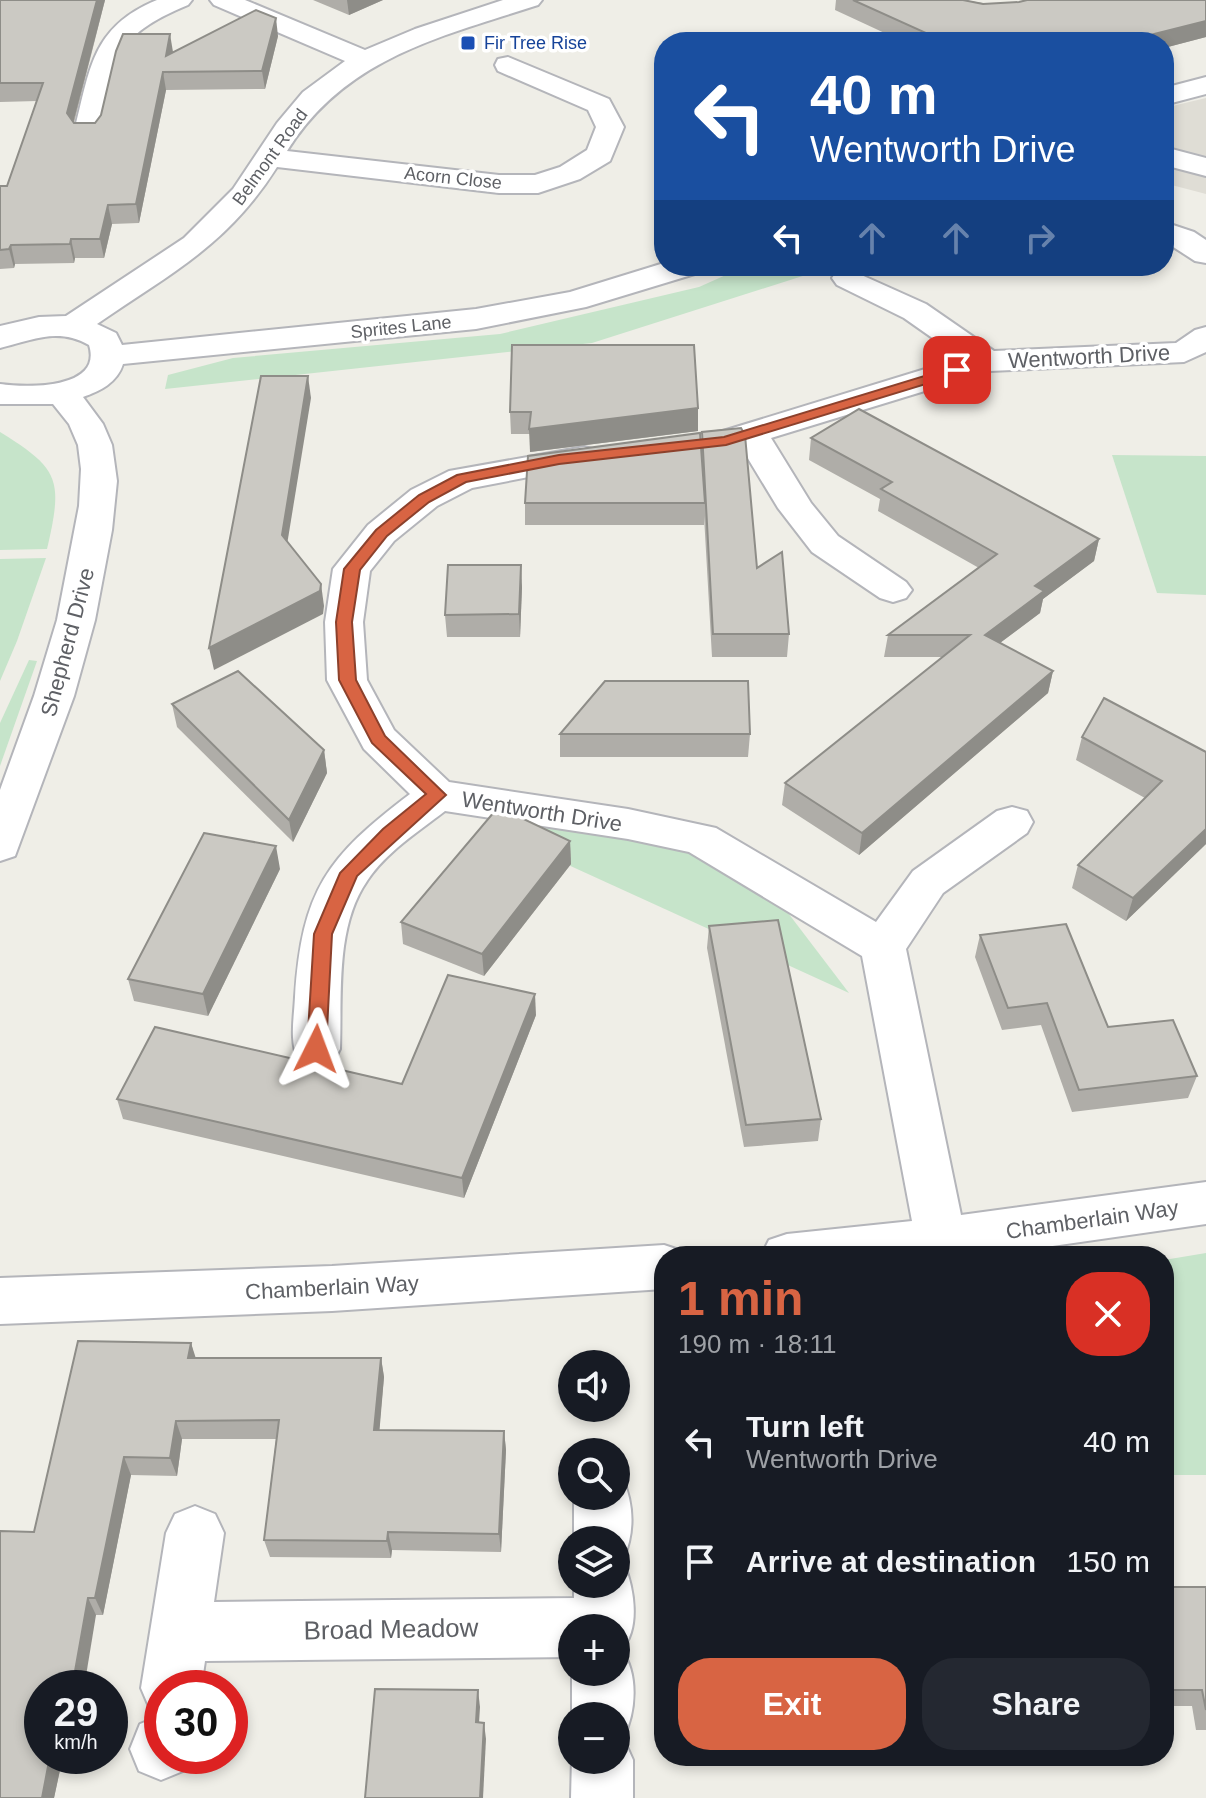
<!DOCTYPE html>
<meta charset="utf-8">
<style>
:root{--surface:#171b24;--page:#242831;--text:#f1f3f6;--muted:#9ea1a6;--accent:#d86443}
body{margin:0;font-family:Helvetica,sans-serif;background:var(--page);color:var(--text);height:100vh;display:flex;flex-direction:column;font-size:30px;white-space:nowrap}
*{box-sizing:border-box;margin:0}
p{font-size:26px;color:var(--muted)}
.icon{flex:none;width:44px;height:44px;fill:none;stroke:currentColor;stroke-width:2;stroke-linecap:round;stroke-linejoin:round}
.map{position:relative;flex:1;overflow:hidden}
.side{position:absolute;left:654px;top:1246px;width:520px;height:520px;display:flex;flex-direction:column;background:var(--surface);border-radius:32px;box-shadow:0 4px 12px #0003}
.side>*{flex:none}
.banner{position:absolute;left:654px;top:32px;width:520px;height:244px;border-radius:32px;box-shadow:0 4px 12px #0003;background:#1a4fa0;color:#fff;overflow:hidden}
.buttons{position:absolute;left:558px;top:1350px;display:grid;gap:16px}
.buttons a{display:grid;place-items:center;width:72px;height:72px;border-radius:50%;background:var(--surface);box-shadow:0 4px 12px #0003;font-size:40px}
.speed{position:absolute;left:24px;top:1670px;display:flex;gap:16px;font-size:40px;font-weight:700;text-align:center}
.speed>*{display:grid;place-content:center;width:104px;height:104px;border-radius:50%;background:var(--surface);box-shadow:0 4px 12px #0003;line-height:1}
.speed small{font-size:20px;font-weight:400}
.speed .limit{border:12px solid #d22;background:#fff;color:#111}
.pin{position:absolute;display:grid;place-items:center;width:68px;height:68px;color:#fff;margin:-34px;border-radius:16px;box-shadow:0 4px 12px #0006}
.me{position:absolute;width:88px;margin:-44px;rotate:3deg;stroke-linejoin:round;filter:drop-shadow(0 0 6px #0008)}
.turn{display:flex;align-items:center;gap:28px;height:168px;padding:0 24px;font-size:36px}
.turn .icon{width:104px;height:104px;stroke-width:2.5}
.turn b{display:block;font-size:56px;line-height:68px}
.lanes{display:flex;align-items:center;height:76px;padding:0 24px;background:#0003;justify-content:center;gap:40px;direction:ltr}
.lanes .off{opacity:.35}
.round{display:grid;place-items:center;flex:none;width:84px;height:84px;border-radius:32px;background:var(--page)}
.head{display:flex;align-items:center;justify-content:space-between;height:136px;padding:0 24px}
h1{font-size:48px;font-weight:800;line-height:60px;color:var(--accent)}
.action{display:flex;gap:16px;margin-top:auto;padding:16px 24px}
.action a{flex:1;height:92px;border-radius:32px;background:var(--accent);color:#fff;font-size:32px;font-weight:800;line-height:92px;text-align:center}
.action a+a{background:var(--page);color:var(--text)}
ul{padding:0;list-style:none}
li{display:flex;align-items:center;gap:24px;height:120px;padding:0 24px}
li div{flex:1}
li b{display:block;font-size:30px}
li em{font-style:normal}
.map>svg:first-child{display:block}
.education{fill:#dfddd5}
.green{fill:#c6e4ca}
.lines{fill:none;stroke-linecap:round;stroke-linejoin:round}
.minor-casing{stroke:#b4b5ba;stroke-width:4}
.minor{fill:#fff;fill-rule:evenodd}
.wall{fill:#afada8}
.shaded-wall{fill:#8e8d88}
.building{fill:#cbc9c3;stroke:#8e8d88;stroke-width:2}
.route{fill:#d86443;stroke:#8c412c;stroke-width:2}
.transit-dot{fill:#1a4fb4;stroke:#fff;stroke-width:3}
.labels{text-anchor:middle;stroke-width:7;stroke-linejoin:round;paint-order:stroke}
.far-transit-label{font-size:18px;fill:#164399;stroke:#fff;text-anchor:start}
.far-street-label{font-size:18px;fill:#5e6065;stroke:#fff}
.street-label{font-size:22px;fill:#5e6065;stroke:#fff}
.near-street-label{font-size:26px;fill:#5e6065;stroke:#fff}
</style>
<div class="map">
<svg width="1206" height="1798" viewBox="0 0 1206 1798">
<rect width="100%" height="100%" fill="#efeee7"/>
<path class="education" d="M 1206,98 L 1206,194 L 1164,183 L 1164,108 Z"/>
<g class="green">
<path d="M 746,266 L 834,266 L 592,343 L 165,389 L 168,375 L 233,358 L 500,334 L 699,287 Z"/>
<path d="M 0,432 C 60,469 63,480 47,549 L 0,550 Z"/>
<path d="M 1112,455 L 1206,456 L 1206,595 L 1157,593 Z"/>
<path d="M 46,558 L 17,641 L 0,681 L 0,559 Z"/>
<path d="M 29,660 L 37,661 L 0,766 L 0,723 Z"/>
<path d="M 483,826 L 557,828 L 684,847 L 782,905 L 849,993 Z"/>
<path d="M 1206,1253 L 1206,1475 L 1164,1475 L 1164,1260 Z"/>
</g>
<g class="lines">
<defs>
<g id="minor">
<path d="M 157,0 L 192,0 L 188,5 C 109,38 120,57 102,132 L 98,138 L 88,140 L 78,138 L 74,132 C 90,70 91,27 157,0 Z"/>
<path d="M 210,0 L 245,0 L 365,50 L 415,29 L 503,0 L 542,0 L 538,5 C 439,37 345,58 287,151 L 499,175 L 535,175 L 560,167 L 587,150 L 596,127 L 588,110 L 498,71 L 495,65 L 498,59 L 508,57 L 609,99 L 624,127 L 610,161 L 580,179 L 538,193 L 499,193 L 277,167 C 227,246 171,273 97,324 L 116,333 L 122,345 L 476,309 L 570,292 L 664,263 L 664,266 L 703,266 L 698,273 L 586,307 L 476,329 L 123,364 C 117,383 100,391 83,397 L 103,424 L 112,445 L 117,481 L 112,530 L 95,620 L 74,696 L 15,856 L 0,861 L 0,790 L 34,696 L 57,620 L 79,506 L 81,469 L 78,445 L 69,424 L 53,404 L 0,404 L 0,384 C 28,388 103,389 89,345 C 58,327 32,340 0,348 L 0,326 L 39,317 L 66,316 L 184,238 L 233,189 L 277,123 L 303,92 L 345,61 L 214,5 Z"/>
<path d="M 1206,77 L 1206,94 L 1164,105 L 1164,88 Z"/>
<path d="M 1164,147 L 1206,158 L 1206,176 L 1164,165 Z"/>
<path d="M 1164,222 L 1194,232 L 1206,240 L 1206,263 L 1195,261 L 1164,241 Z"/>
<path d="M 848,269 L 926,304 L 994,351 L 1176,343 L 1195,330 L 1206,327 L 1206,352 L 1184,362 L 990,371 L 771,438 L 811,503 L 838,536 L 906,582 L 912,590 L 906,598 L 893,602 L 880,598 L 812,552 L 778,508 L 741,447 L 688,455 L 676,452 L 671,445 L 676,438 L 723,431 L 961,358 L 904,318 L 837,285 L 832,278 L 837,271 Z"/>
<path d="M 584,447 L 596,450 L 601,457 L 596,464 L 472,488 L 437,506 L 394,541 L 370,571 L 363,622 L 367,680 L 394,730 L 449,782 L 628,809 L 716,828 L 876,922 L 913,871 L 997,811 L 1012,807 L 1027,811 L 1033,822 L 1027,833 L 943,893 L 906,949 L 961,1215 L 1206,1182 L 1206,1224 L 983,1256 L 761,1256 L 769,1240 L 787,1234 L 912,1221 L 862,956 L 689,852 L 628,839 L 445,811 C 418,832 386,852 367,881 C 335,927 342,996 340,1049 L 333,1062 L 316,1068 L 299,1062 C 289,1042 294,1019 295,997 C 302,890 327,857 410,794 L 364,749 L 327,680 L 325,622 L 333,569 L 368,525 L 411,490 L 449,471 Z"/>
<path d="M 664,1245 L 682,1251 L 685,1256 L 664,1256 L 664,1289 L 332,1311 L 0,1324 L 0,1278 L 332,1266 Z"/>
<path d="M 616,1475 L 622,1477 C 634,1504 635,1532 623,1560 L 618,1562 L 624,1564 C 634,1588 641,1629 621,1650 C 639,1673 636,1713 623,1738 L 633,1760 L 633,1798 L 571,1798 L 572,1758 L 616,1760 L 616,1716 L 572,1716 L 572,1672 L 616,1672 L 616,1628 L 572,1628 L 572,1657 L 205,1661 L 201,1688 L 162,1688 L 162,1714 L 150,1709 L 141,1688 L 166,1533 L 175,1514 L 195,1506 L 215,1514 L 224,1533 L 214,1602 L 574,1598 L 574,1584 L 616,1584 L 616,1540 L 574,1540 L 574,1496 L 616,1496 Z"/>
<path d="M 162,1715 L 162,1756 L 189,1756 L 183,1771 L 161,1780 L 139,1771 L 130,1749 L 140,1724 Z"/>
</g>
</defs>
<use href="#minor" class="minor-casing"/>
<use href="#minor" class="minor"/>
</g>
<g class="wall">
<path d="M 0,0 L 105,0 L 74,123 L 95,123 L 173,52 L 278,36 L 265,89 L 166,90 L 139,223 L 112,224 L 104,258 L 75,258 L 74,263 L 15,264 L 14,268 L 0,269 L 0,186 L 7,186 L 37,101 L 0,102 Z"/>
<path d="M 313,0 L 383,0 L 349,15 Z"/>
<path d="M 836,0 L 963,0 L 1206,37 L 1164,48 L 1164,42 L 904,42 L 835,10 Z"/>
<path d="M 698,408 L 698,431 L 530,452 L 530,434 L 511,434 L 510,412 Z"/>
<path d="M 702,432 L 757,568 L 789,634 L 787,657 L 712,657 L 704,516 L 704,525 L 525,525 L 525,503 L 701,451 Z"/>
<path d="M 811,438 L 1099,539 L 1094,561 L 1043,599 L 1040,613 L 1000,643 L 1053,671 L 1048,693 L 859,855 L 782,805 L 785,783 L 942,657 L 884,657 L 888,635 L 979,568 L 878,511 L 880,499 L 809,460 Z"/>
<path d="M 522,587 L 520,637 L 447,637 L 445,615 Z"/>
<path d="M 172,704 L 324,750 L 327,773 L 293,842 L 177,727 Z"/>
<path d="M 560,734 L 750,734 L 748,757 L 560,757 Z"/>
<path d="M 1082,737 L 1206,752 L 1206,844 L 1126,921 L 1072,888 L 1078,865 L 1145,798 L 1076,760 Z"/>
<path d="M 570,841 L 571,864 L 484,976 L 403,944 L 401,922 Z"/>
<path d="M 280,869 L 208,1016 L 134,1001 L 128,979 Z"/>
<path d="M 709,926 L 821,1119 L 818,1141 L 744,1147 L 707,948 Z"/>
<path d="M 980,935 L 1108,1027 L 1197,1076 L 1188,1098 L 1072,1112 L 1041,1025 L 1002,1030 L 975,957 Z"/>
<path d="M 536,1015 L 464,1198 L 123,1119 L 117,1099 L 402,1084 Z"/>
<path d="M 658,1319 L 664,1319 L 664,1427 L 660,1427 L 657,1339 Z"/>
<path d="M 191,1343 L 195,1358 L 381,1358 L 384,1377 L 379,1430 L 504,1431 L 506,1450 L 501,1552 L 392,1550 L 391,1558 L 270,1557 L 264,1540 L 276,1439 L 182,1439 L 177,1476 L 131,1475 L 103,1615 L 96,1615 L 42,1688 L 42,1756 L 63,1756 L 54,1798 L 0,1798 L 34,1532 Z"/>
<path d="M 1164,1587 L 1206,1587 L 1206,1730 L 1196,1730 L 1192,1706 L 1164,1706 Z"/>
</g>
<g class="shaded-wall">
<path d="M 97,0 L 105,0 L 71,131 L 67,113 Z"/>
<path d="M 347,0 L 383,0 L 349,15 Z"/>
<path d="M 276,18 L 278,36 L 265,89 L 262,71 Z"/>
<path d="M 1206,21 L 1206,37 L 1164,48 L 1164,42 L 1129,42 L 1130,40 Z"/>
<path d="M 170,34 L 173,52 L 169,74 L 166,56 Z"/>
<path d="M 163,72 L 166,90 L 139,223 L 136,204 Z"/>
<path d="M 108,205 L 112,224 L 104,258 L 100,239 Z"/>
<path d="M 71,239 L 75,258 L 74,263 L 70,244 Z"/>
<path d="M 11,245 L 15,264 L 14,268 L 9,249 Z"/>
<path d="M 308,376 L 311,398 L 285,557 L 282,535 Z"/>
<path d="M 698,408 L 698,431 L 530,452 L 529,429 Z"/>
<path d="M 1099,539 L 1094,561 L 1043,599 L 1040,613 L 981,657 L 985,635 L 1035,586 Z"/>
<path d="M 521,565 L 522,587 L 520,637 L 519,614 Z"/>
<path d="M 321,584 L 324,606 L 323,614 L 214,670 L 209,648 Z"/>
<path d="M 1053,671 L 1048,693 L 859,855 L 862,833 Z"/>
<path d="M 324,750 L 327,773 L 293,842 L 289,820 Z"/>
<path d="M 1206,829 L 1206,844 L 1126,921 L 1133,898 Z"/>
<path d="M 570,841 L 571,864 L 484,976 L 482,954 Z"/>
<path d="M 276,846 L 280,869 L 208,1016 L 203,994 Z"/>
<path d="M 535,994 L 536,1015 L 464,1198 L 462,1178 Z"/>
<path d="M 191,1343 L 197,1362 L 188,1358 Z"/>
<path d="M 381,1358 L 384,1377 L 378,1448 L 374,1430 Z"/>
<path d="M 176,1421 L 182,1439 L 177,1476 L 170,1458 Z"/>
<path d="M 504,1431 L 506,1450 L 501,1552 L 499,1534 Z"/>
<path d="M 124,1457 L 131,1475 L 103,1615 L 95,1598 Z"/>
<path d="M 388,1532 L 392,1550 L 391,1558 L 387,1541 Z"/>
<path d="M 88,1598 L 96,1615 L 84,1688 L 72,1688 Z"/>
<path d="M 478,1690 L 480,1707 L 478,1738 L 476,1722 Z"/>
<path d="M 484,1723 L 486,1739 L 483,1798 L 480,1798 Z"/>
<path d="M 50,1756 L 63,1756 L 54,1798 L 42,1798 Z"/>
</g>
<g class="building">
<path d="M 0,0 L 97,0 L 67,113 L 74,123 L 95,123 L 101,115 L 116,51 L 123,34 L 170,34 L 166,56 L 256,10 L 276,18 L 262,71 L 163,72 L 136,204 L 108,205 L 100,239 L 71,239 L 70,244 L 11,245 L 9,249 L 0,250 L 0,186 L 7,186 L 43,83 L 0,83 Z"/>
<path d="M 853,0 L 963,0 L 983,4 L 1019,2 L 1027,0 L 1206,0 L 1206,21 L 1130,40 L 1134,42 L 920,42 L 935,37 Z"/>
<path d="M 512,345 L 694,345 L 698,408 L 529,429 L 531,412 L 510,412 Z"/>
<path d="M 261,376 L 308,376 L 282,535 L 321,584 L 320,591 L 209,648 Z"/>
<path d="M 859,409 L 1099,539 L 1035,586 L 1044,591 L 985,635 L 1053,671 L 862,833 L 785,783 L 970,635 L 888,635 L 997,554 L 881,489 L 892,482 L 811,438 Z"/>
<path d="M 741,428 L 745,435 L 757,568 L 782,552 L 789,634 L 713,634 L 702,432 Z"/>
<path d="M 700,433 L 705,503 L 525,503 L 528,456 Z"/>
<path d="M 448,565 L 521,565 L 519,614 L 445,615 Z"/>
<path d="M 238,671 L 324,750 L 289,820 L 172,704 Z"/>
<path d="M 605,681 L 748,681 L 750,734 L 560,734 Z"/>
<path d="M 1104,698 L 1206,752 L 1206,829 L 1133,898 L 1078,865 L 1162,781 L 1082,737 Z"/>
<path d="M 494,812 L 509,812 L 570,841 L 482,954 L 401,922 Z"/>
<path d="M 204,833 L 276,846 L 203,994 L 128,979 Z"/>
<path d="M 778,920 L 821,1119 L 746,1125 L 709,926 Z"/>
<path d="M 1066,924 L 1108,1027 L 1173,1020 L 1197,1076 L 1079,1090 L 1047,1003 L 1008,1008 L 980,935 Z"/>
<path d="M 448,975 L 535,994 L 462,1178 L 117,1099 L 155,1027 L 402,1084 Z"/>
<path d="M 658,1319 L 664,1319 L 664,1407 L 661,1407 Z"/>
<path d="M 78,1341 L 191,1343 L 188,1358 L 381,1358 L 374,1430 L 504,1431 L 499,1534 L 388,1532 L 387,1541 L 264,1540 L 279,1420 L 176,1421 L 170,1458 L 124,1457 L 95,1598 L 88,1598 L 72,1688 L 42,1688 L 42,1756 L 50,1756 L 42,1798 L 0,1798 L 0,1531 L 34,1532 Z"/>
<path d="M 1164,1587 L 1206,1587 L 1206,1710 L 1202,1690 L 1164,1690 Z"/>
<path d="M 375,1689 L 478,1690 L 476,1722 L 484,1723 L 480,1798 L 365,1798 Z"/>
</g>
<path class="route" d="M 957,366 L 964,370 L 962,373 L 726,445 L 559,464 L 466,482 L 429,502 L 387,536 L 360,570 L 352,622 L 356,680 L 385,736 L 446,795 L 357,876 L 332,934 L 326,1049 L 323,1055 L 310,1055 L 307,1049 L 314,934 L 340,873 L 383,829 L 426,794 L 372,743 L 339,680 L 336,622 L 344,569 L 376,530 L 419,495 L 457,475 L 559,455 L 724,437 Z"/>
<rect class="transit-dot" x="460" y="35" width="16" height="16" rx="4"/>
<g class="labels">
<g class="far-transit-label">
<text x="484" y="49">Fir Tree Rise</text>
</g>
<g class="far-street-label">
<text transform="translate(270 157) rotate(-54)" y="6">Belmont Road</text>
<text transform="translate(453 178) rotate(6)" y="6">Acorn Close</text>
<text transform="translate(401 327) rotate(-6)" y="6">Sprites Lane</text>
</g>
<g class="street-label">
<text transform="translate(1089 356) rotate(-3)" y="8">Wentworth Drive</text>
<text transform="translate(67 642) rotate(-75)" y="8">Shepherd Drive</text>
<text transform="translate(542 811) rotate(9)" y="8">Wentworth Drive</text>
<text transform="translate(1092 1219) rotate(-8)" y="8">Chamberlain Way</text>
<text transform="translate(332 1287) rotate(-3)" y="8">Chamberlain Way</text>
</g>
<g class="near-street-label">
<text transform="translate(391 1629) rotate(-1)" y="9">Broad Meadow</text>
</g>
</g>
</svg>
<div class="buttons">
<a><svg class="icon" aria-label="sound" viewBox="0 0 24 24"><path d="M4 9h4l5-4v14l-5-4H4zM17 9q2 3 0 6"/></svg></a>
<a><svg class="icon" aria-label="search" viewBox="0 0 24 24"><circle cx="10" cy="10" r="6"/><path d="M15 15l6 6"/></svg></a>
<a><svg class="icon" aria-label="layers" viewBox="0 0 24 24"><path d="M12 4l9 5-9 5-9-5zM3 14l9 5 9-5"/></svg></a>
<a>+</a>
<a>−</a>
</div>
<div class="speed"><div>29<small>km/h</small></div><div class="limit">30</div></div>
<div class="pin" style="left:957px;top:370px;background:#d93025"><svg class="icon" aria-label="arrive" viewBox="0 0 24 24"><path d="M6 21V4h12l-3 4 3 4H6"/></svg></div>
<svg class="me" style="left:316px;top:1049px" viewBox="-20 -20 40 40"><path d="M0-17L14 15 0 8-14 15z" fill="#d86443" stroke="#fff" stroke-width="4"/></svg>
<div class="banner">
<div class="turn"><svg class="icon" aria-label="left" viewBox="0 0 24 24"><path d="M17 20v-9H6M10 6l-5 5 5 5"/></svg><div><b>40 m</b>Wentworth Drive</div></div>
<div class="lanes"><svg class="icon" aria-label="left" viewBox="0 0 24 24"><path d="M17 20v-9H6M10 6l-5 5 5 5"/></svg><svg class="icon off" aria-label="ahead" viewBox="0 0 24 24"><path d="M12 20V5M6 11l6-6 6 6"/></svg><svg class="icon off" aria-label="ahead" viewBox="0 0 24 24"><path d="M12 20V5M6 11l6-6 6 6"/></svg><svg class="icon off" aria-label="right" viewBox="0 0 24 24"><path d="M7 20v-9h11M14 6l5 5-5 5"/></svg></div>
</div>
<section class="side">
<div class="head"><div><h1>1 min</h1><p>190 m · 18:11</p></div><a class="round" style="background:#d93025;color:#fff"><svg class="icon" aria-label="close" viewBox="0 0 24 24"><path d="M6 6l12 12M18 6L6 18"/></svg></a></div>
<ul>
<li><svg class="icon" aria-label="left" viewBox="0 0 24 24"><path d="M17 20v-9H6M10 6l-5 5 5 5"/></svg><div><b>Turn left</b><p>Wentworth Drive</p></div><em>40 m</em></li>
<li><svg class="icon" aria-label="arrive" viewBox="0 0 24 24"><path d="M6 21V4h12l-3 4 3 4H6"/></svg><div><b>Arrive at destination</b></div><em>150 m</em></li>
</ul>
<div class="action"><a>Exit</a><a>Share</a></div>
</section>
</div>
